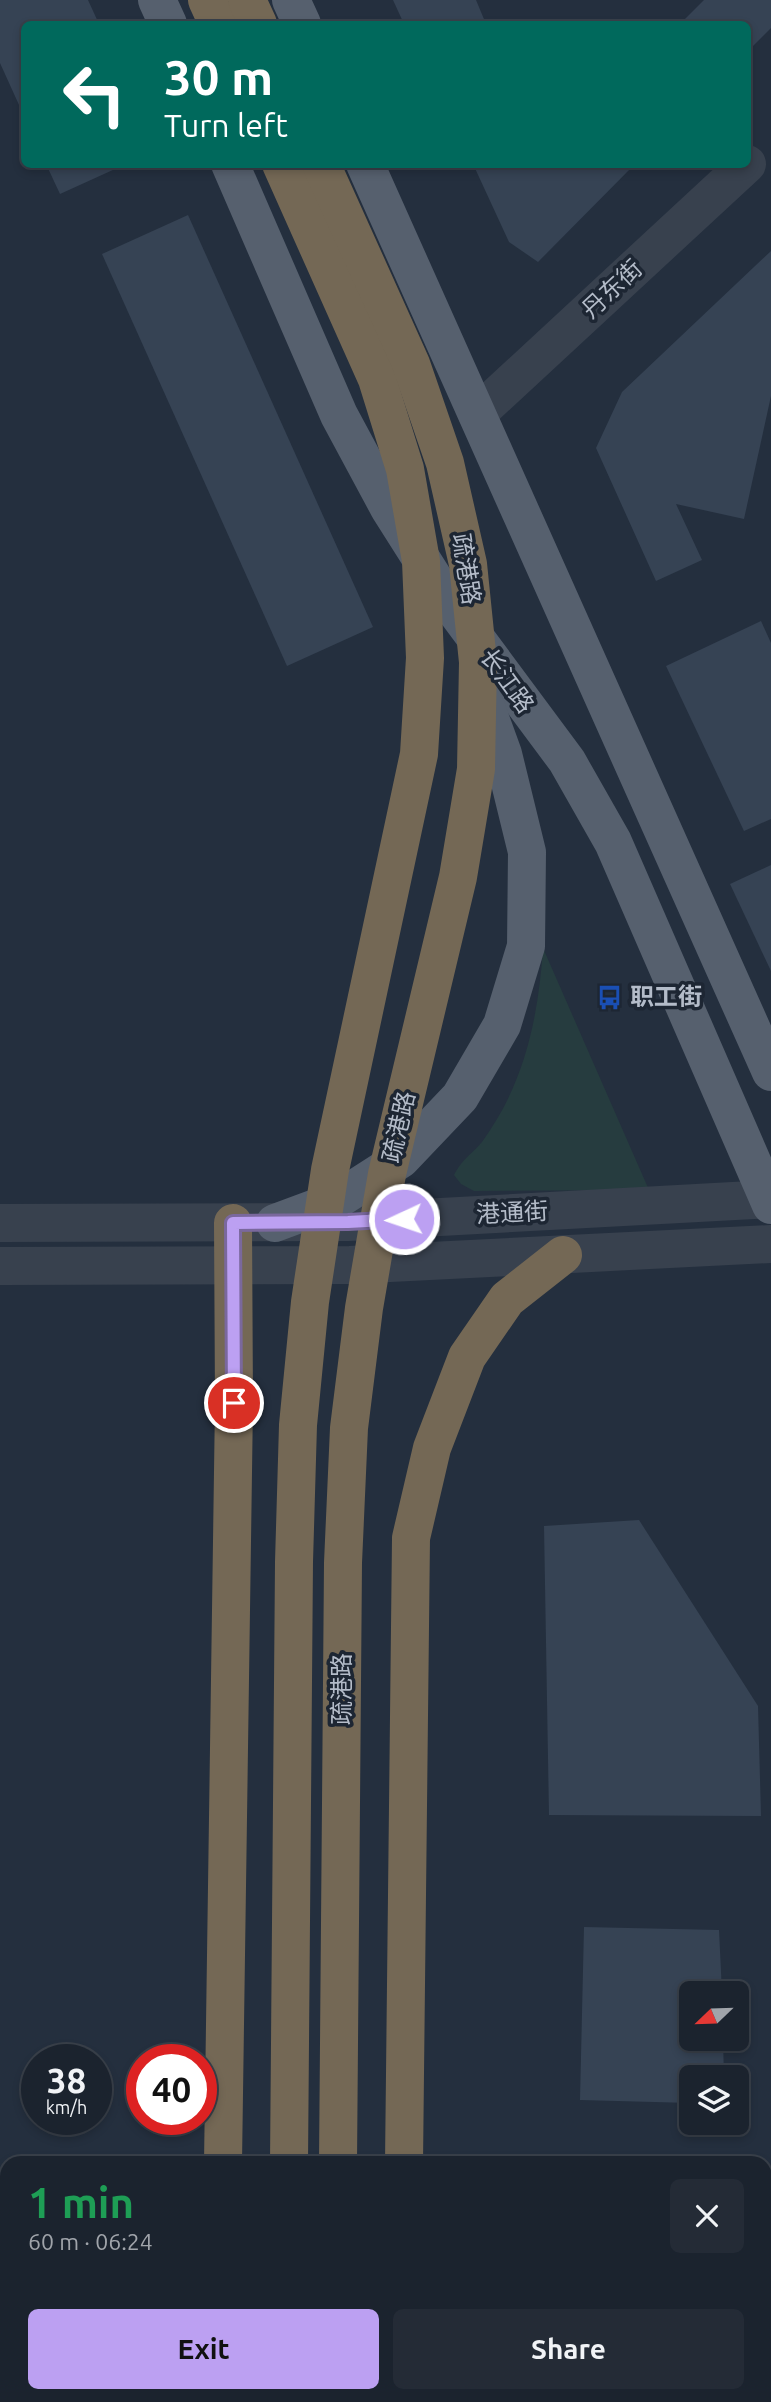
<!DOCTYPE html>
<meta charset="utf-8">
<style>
:root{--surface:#1b232e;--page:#242b36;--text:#f1f3f6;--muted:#a0a4aa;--line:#39404a;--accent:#bca0f2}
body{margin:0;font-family:Ubuntu,"Noto Sans SC",sans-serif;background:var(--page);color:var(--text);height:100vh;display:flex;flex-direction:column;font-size:26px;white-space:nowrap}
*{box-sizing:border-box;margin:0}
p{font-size:23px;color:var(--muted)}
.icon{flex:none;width:38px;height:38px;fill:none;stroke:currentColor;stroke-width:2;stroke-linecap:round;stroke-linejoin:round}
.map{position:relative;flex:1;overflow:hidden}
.panel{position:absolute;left:0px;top:2156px;width:772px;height:247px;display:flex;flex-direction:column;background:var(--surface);border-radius:21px 21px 0 0;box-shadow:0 4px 10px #0003,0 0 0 2px var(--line)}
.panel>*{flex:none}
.guide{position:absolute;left:21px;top:21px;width:730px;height:147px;border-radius:10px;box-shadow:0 4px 10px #0003,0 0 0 2px var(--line);background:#00695c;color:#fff;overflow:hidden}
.needle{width:46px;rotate:247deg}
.buttons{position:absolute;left:679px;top:1981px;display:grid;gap:14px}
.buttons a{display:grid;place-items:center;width:70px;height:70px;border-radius:10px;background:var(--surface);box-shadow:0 4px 10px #0003,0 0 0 2px var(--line);font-size:35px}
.speed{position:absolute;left:21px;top:2044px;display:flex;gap:14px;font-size:35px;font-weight:700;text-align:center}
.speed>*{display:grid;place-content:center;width:91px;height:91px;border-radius:50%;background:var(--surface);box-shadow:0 4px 10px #0003,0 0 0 2px var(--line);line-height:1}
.speed small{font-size:18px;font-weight:400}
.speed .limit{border:10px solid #d22;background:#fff;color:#111}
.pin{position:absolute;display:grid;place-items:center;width:60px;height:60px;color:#fff;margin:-30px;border:4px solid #fff;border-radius:50%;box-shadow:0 2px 7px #0007}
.me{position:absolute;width:77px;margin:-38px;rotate:267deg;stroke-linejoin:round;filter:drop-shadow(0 0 5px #0008)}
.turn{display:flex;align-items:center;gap:24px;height:147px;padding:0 28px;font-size:32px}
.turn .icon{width:91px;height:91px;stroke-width:2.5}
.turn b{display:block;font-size:49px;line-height:60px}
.round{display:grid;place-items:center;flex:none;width:74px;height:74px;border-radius:10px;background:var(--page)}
.summary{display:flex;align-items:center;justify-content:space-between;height:119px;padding:0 28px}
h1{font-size:42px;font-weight:600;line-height:52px;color:#1e9e55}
.button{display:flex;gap:14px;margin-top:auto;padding:14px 28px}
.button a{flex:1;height:80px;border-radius:10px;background:var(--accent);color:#111;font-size:28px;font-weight:600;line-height:80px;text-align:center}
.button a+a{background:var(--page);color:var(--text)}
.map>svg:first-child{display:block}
.green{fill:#263c3f}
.building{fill:#364354}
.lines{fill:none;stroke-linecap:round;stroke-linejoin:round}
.minor{stroke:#38414e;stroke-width:38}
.major{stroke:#56606e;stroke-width:38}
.highway{stroke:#746855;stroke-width:38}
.route-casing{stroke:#7a689d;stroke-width:18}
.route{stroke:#bca0f2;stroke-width:12}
.labels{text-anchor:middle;stroke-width:7;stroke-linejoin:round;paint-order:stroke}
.street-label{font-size:24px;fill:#b4bcc9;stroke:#1d2633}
.poi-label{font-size:24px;font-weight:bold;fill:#b4bcc9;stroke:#1d2633;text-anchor:start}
</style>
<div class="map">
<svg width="771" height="2402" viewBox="0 0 771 2402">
<rect width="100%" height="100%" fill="#242f3e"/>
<path class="green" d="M 543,948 L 649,1190 L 474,1191 L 461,1184 L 454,1175 C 463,1158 471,1155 482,1142 C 487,1135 492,1127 497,1119 C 528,1067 539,1008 543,948 Z"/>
<g class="building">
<path d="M 0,0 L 88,0 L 99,24 L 24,24 L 24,116 L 0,63 Z"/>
<path d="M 393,0 L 476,0 L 486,24 L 404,24 Z"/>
<path d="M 704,0 L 771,0 L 771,28 L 747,52 L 747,24 L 680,24 Z"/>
<path d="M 46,164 L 126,164 L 60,194 Z"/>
<path d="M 473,164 L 635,164 L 538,262 L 509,242 Z"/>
<path d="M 188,215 L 373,627 L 287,666 L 102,254 Z"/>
<path d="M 771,251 L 771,396 L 744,519 L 676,504 L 702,560 L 656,581 L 596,448 L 622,392 Z"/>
<path d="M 761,621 L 771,643 L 771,819 L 744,831 L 666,666 Z"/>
<path d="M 771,865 L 771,971 L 730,884 Z"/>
<path d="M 639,1520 L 758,1706 L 761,1816 L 549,1815 L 544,1526 Z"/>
<path d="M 584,1927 L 719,1930 L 722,1993 L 691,1993 L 691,2039 L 723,2039 L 724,2077 L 691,2077 L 691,2103 L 580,2100 Z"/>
<path d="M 573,2396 L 713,2396 L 714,2402 L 574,2402 Z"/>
</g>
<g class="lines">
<g class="minor">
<path d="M 477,414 L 747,164"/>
<path d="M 0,1223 L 348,1222 L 771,1199"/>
<path d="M 0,1266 L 350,1265 L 771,1244"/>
</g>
<g class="major">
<path d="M 157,0 L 168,24"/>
<path d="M 291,0 L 302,24"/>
<path d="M 230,164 L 339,415 L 389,508 L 446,598 L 567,761 L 613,842 L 771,1205"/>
<path d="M 365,164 L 771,1072"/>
<path d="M 275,1223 L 337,1200 L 401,1159 L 460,1097 L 502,1025 L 526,946 L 527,852 L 503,754 L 478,685"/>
</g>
<g class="highway">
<path d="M 207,0 L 218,24"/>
<path d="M 247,0 L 258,24"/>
<path d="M 281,164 L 377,379 L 405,469 L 421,561 L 425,658 L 419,754 L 330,1170 L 310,1302 L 298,1425 L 294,1562 L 289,2163"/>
<path d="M 321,164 L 411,364 L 445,463 L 468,564 L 478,662 L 476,769 L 458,877 L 387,1174 L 364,1308 L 349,1428 L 343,1563 L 338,2163"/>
<path d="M 223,2163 L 234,1403 L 233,1223"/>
<path d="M 404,2163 L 411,1538 L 432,1448 L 467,1357 L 507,1299 L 563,1255"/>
<path d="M 220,2402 L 220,2396"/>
<path d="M 287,2402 L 287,2396"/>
<path d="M 336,2402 L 336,2396"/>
<path d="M 402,2402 L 403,2396"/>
</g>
</g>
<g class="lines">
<defs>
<path id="route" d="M 234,1403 L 233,1223 L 348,1222 L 404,1219"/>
</defs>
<use href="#route" class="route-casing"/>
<use href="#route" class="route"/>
</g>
<defs>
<symbol id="bus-bare" viewBox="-9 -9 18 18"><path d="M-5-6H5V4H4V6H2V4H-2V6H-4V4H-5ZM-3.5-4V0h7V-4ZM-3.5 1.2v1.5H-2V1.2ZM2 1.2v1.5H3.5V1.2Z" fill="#1a4fb4" stroke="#1d2633" stroke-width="2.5" paint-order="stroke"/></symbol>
</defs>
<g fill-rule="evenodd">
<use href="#bus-bare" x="592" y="980" width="35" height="35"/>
</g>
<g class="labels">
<g class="street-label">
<text transform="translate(612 289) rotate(-43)" y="8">丹东街</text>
<text transform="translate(466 569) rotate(81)" y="8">疏港路</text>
<text transform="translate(507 681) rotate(54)" y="8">长江路</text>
<text transform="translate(399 1127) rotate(-77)" y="8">疏港路</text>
<text transform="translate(512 1213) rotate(-3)" y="8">港通街</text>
<text transform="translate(342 1689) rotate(-90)" y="8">疏港路</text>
</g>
<g class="poi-label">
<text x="630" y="1005">职工街</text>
</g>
</g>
</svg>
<div class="buttons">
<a><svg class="needle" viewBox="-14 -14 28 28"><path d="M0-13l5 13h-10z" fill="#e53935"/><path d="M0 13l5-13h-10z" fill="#a0a4aa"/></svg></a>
<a><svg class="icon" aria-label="layers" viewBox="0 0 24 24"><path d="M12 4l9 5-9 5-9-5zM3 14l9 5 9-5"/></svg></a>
</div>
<div class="speed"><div>38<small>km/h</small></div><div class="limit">40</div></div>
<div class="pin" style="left:234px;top:1403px;background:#d93025"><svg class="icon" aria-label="arrive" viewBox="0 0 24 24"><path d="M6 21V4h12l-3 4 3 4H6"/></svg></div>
<svg class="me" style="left:404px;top:1219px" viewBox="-20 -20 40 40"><circle r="17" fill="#bca0f2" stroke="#fff" stroke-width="3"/><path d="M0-11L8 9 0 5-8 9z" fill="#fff"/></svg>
<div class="guide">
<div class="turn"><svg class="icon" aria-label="left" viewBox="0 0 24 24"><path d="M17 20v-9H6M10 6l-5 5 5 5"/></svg><div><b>30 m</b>Turn left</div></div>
</div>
<section class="panel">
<div class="summary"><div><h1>1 min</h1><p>60 m · 06:24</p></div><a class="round"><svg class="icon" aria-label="close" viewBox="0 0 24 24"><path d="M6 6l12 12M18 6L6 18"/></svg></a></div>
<div class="button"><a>Exit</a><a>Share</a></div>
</section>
</div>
